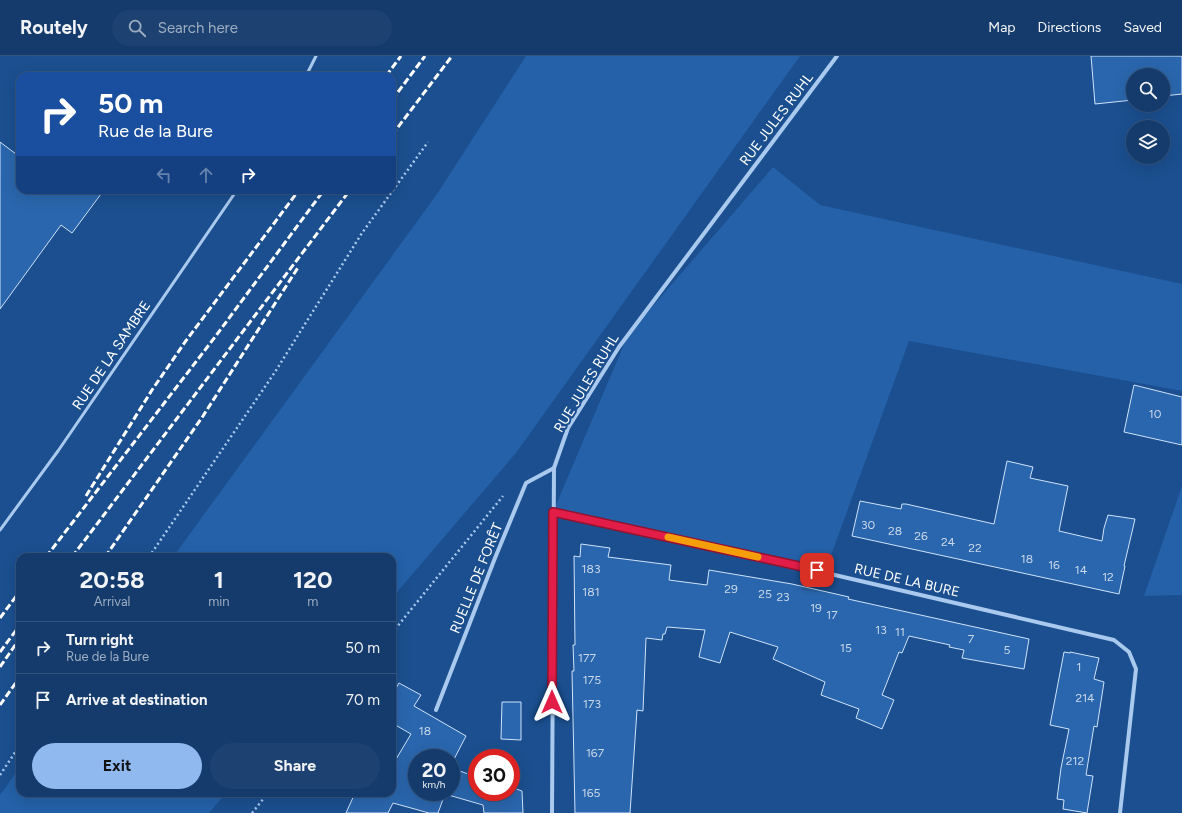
<!DOCTYPE html>
<meta charset="utf-8">
<style>
:root{--surface:#143b6b;--page:#1d4271;--text:#f1f3f6;--muted:#9dadc1;--line:#33557e;--accent:#90b9f0}
body{margin:0;font-family:Figtree,sans-serif;background:var(--page);color:var(--text);height:100vh;display:flex;flex-direction:column;font-size:15px;white-space:nowrap}
*{box-sizing:border-box;margin:0}
p{font-size:13px;color:var(--muted)}
.icon{flex:none;width:22px;height:22px;fill:none;stroke:currentColor;stroke-width:2;stroke-linecap:round;stroke-linejoin:round}
.map{position:relative;flex:1;overflow:hidden}
.details{position:absolute;left:16px;top:497px;width:380px;height:244px;display:flex;flex-direction:column;background:var(--surface);border-radius:12px;box-shadow:0 4px 16px #0002,0 0 0 1px var(--line)}
.details>*{flex:none}
.guide{position:absolute;left:16px;top:16px;width:380px;height:122px;border-radius:12px;box-shadow:0 4px 16px #0002,0 0 0 1px var(--line);background:#1a4fa0;color:#fff;overflow:hidden}
.fabs{position:absolute;left:1126px;top:12px;display:grid;gap:8px}
.fabs a{display:grid;place-items:center;width:44px;height:44px;border-radius:50%;background:var(--surface);box-shadow:0 4px 16px #0002,0 0 0 1px var(--line);font-size:20px}
.speed{position:absolute;left:408px;top:693px;display:flex;gap:8px;font-size:20px;font-weight:700;text-align:center}
.speed>*{display:grid;place-content:center;width:52px;height:52px;border-radius:50%;background:var(--surface);box-shadow:0 4px 16px #0002,0 0 0 1px var(--line);line-height:1}
.speed small{font-size:10px;font-weight:400}
.speed .limit{border:6px solid #d22;background:#fff;color:#111}
.pin{position:absolute;display:grid;place-items:center;width:34px;height:34px;color:#fff;margin:-17px;border-radius:8px;box-shadow:0 2px 6px #0006}
.me{position:absolute;width:44px;margin:-22px;rotate:0deg;stroke-linejoin:round;filter:drop-shadow(0 0 3px #0008)}
.turn{display:flex;align-items:center;gap:14px;height:84px;padding:0 16px;font-size:18px}
.turn .icon{width:52px;height:52px;stroke-width:2.5}
.turn b{display:block;font-size:28px;line-height:34px}
.lanes{display:flex;align-items:center;height:38px;padding:0 16px;background:#0003;justify-content:center;gap:20px;direction:ltr}
.lanes .off{opacity:.35}
.eta{display:flex;justify-content:space-evenly;align-items:center;height:68px;text-align:center}
.eta b{font-size:24px;font-weight:700;line-height:28px}
.cta{display:flex;gap:8px;margin-top:auto;padding:8px 16px}
.cta a{flex:1;height:46px;border-radius:24px;background:var(--accent);color:#111;font-size:16px;font-weight:700;line-height:46px;text-align:center}
.cta a+a{background:var(--page);color:var(--text)}
ul{padding:0;list-style:none}
li{display:flex;align-items:center;gap:12px;height:52px;padding:0 16px;border-top:1px solid var(--line)}
li div{flex:1}
li b{display:block;font-size:15px}
li em{font-style:normal}
header{display:flex;align-items:center;gap:24px;box-sizing:border-box;height:56px;padding:0 20px;background:var(--surface);border-bottom:1px solid var(--line)}
header strong{font-size:19px}
nav{display:flex;gap:22px;margin-inline-start:auto;font-size:14px}
.search{width:280px;height:36px;background:var(--page);display:flex;align-items:center;gap:10px;box-sizing:border-box;padding:0 14px;border-radius:22px;color:var(--muted);font-size:15px}
.map>svg:first-child{display:block}
.green{fill:#2461a8}
.building{fill:#2a66ad;stroke:#cfe3fa}
.lines{fill:none;stroke-linecap:round;stroke-linejoin:round}
.path{stroke:#a9c9ee;stroke-width:2.5;stroke-dasharray:2 3;stroke-linecap:butt}
.lane{stroke:#a9c9ee;stroke-width:3}
.street{stroke:#a9c9ee;stroke-width:4}
.rail{stroke:#fff;stroke-width:3;stroke-dasharray:7 3;stroke-linecap:butt}
.route-casing{stroke:#92132f;stroke-width:10}
.route{stroke:#e11d48;stroke-width:7}
.slow{stroke:#f59e0b;stroke-width:7}
.labels{text-anchor:middle;stroke-width:4;stroke-linejoin:round;paint-order:stroke}
.number-label{font-size:12px;fill:#cad9ea}
.street-label{font-size:14px;fill:#fff;stroke:#1b4f8f}
</style>
<header>
<strong>Routely</strong>
<div class="search"><svg class="icon" aria-label="search" viewBox="0 0 24 24"><circle cx="10" cy="10" r="6"/><path d="M15 15l6 6"/></svg>Search here</div>
<nav><a>Map</a><a>Directions</a><a>Saved</a></nav>
</header>
<div class="map">
<svg width="1182" height="757" viewBox="0 0 1182 757">
<rect width="100%" height="100%" fill="#1b4f8f"/>
<g class="green">
<path d="M 526,0 L 800,0 L 516,397 L 392,542 L 392,501 L 173,501 L 437,138 Z"/>
<path d="M 773,111 L 820,149 L 1182,228 L 1182,335 L 909,285 L 825,516 L 553,456 L 628,279 Z"/>
<path d="M 1182,430 L 1182,539 L 1144,540 Z"/>
<path d="M 20,711 L 20,737 L 226,737 L 209,757 L 0,757 L 0,739 Z"/>
</g>
<g class="building">
<path d="M 1091,0 L 1182,0 L 1182,38 L 1163,40 L 1163,19 L 1133,19 L 1133,44 L 1095,48 Z"/>
<path d="M 0,86 L 20,101 L 20,134 L 104,134 L 72,177 L 61,169 L 0,253 Z"/>
<path d="M 1134,329 L 1182,341 L 1182,389 L 1124,376 Z"/>
<path d="M 1007,405 L 1033,411 L 1030,422 L 1068,430 L 1059,475 L 1102,485 L 1104,472 L 1108,459 L 1135,463 L 1124,510 L 1125,510 L 1119,538 L 852,480 L 860,445 L 901,453 L 902,448 L 906,448 L 994,468 Z"/>
<path d="M 581,488 L 610,492 L 608,501 L 671,509 L 669,524 L 707,529 L 709,514 L 792,528 L 849,541 L 848,543 L 1029,583 L 1024,613 L 962,602 L 964,594 L 949,591 L 950,589 L 909,580 L 902,597 L 899,596 L 882,639 L 894,644 L 882,673 L 856,662 L 859,653 L 821,639 L 825,626 L 773,603 L 778,591 L 730,576 L 720,607 L 699,601 L 705,574 L 667,571 L 665,578 L 663,578 L 662,584 L 646,582 L 643,655 L 637,654 L 630,757 L 575,757 L 572,615 L 574,615 L 573,589 L 575,589 L 574,500 L 580,501 Z"/>
<path d="M 1064,596 L 1070,597 L 1070,596 L 1099,602 L 1094,623 L 1104,626 L 1097,671 L 1094,670 L 1086,719 L 1093,720 L 1087,757 L 1063,753 L 1064,744 L 1057,743 L 1061,712 L 1069,673 L 1050,669 Z"/>
<path d="M 399,627 L 421,639 L 414,650 L 466,680 L 451,709 L 451,702 L 417,702 L 417,736 L 451,736 L 451,712 L 477,721 L 477,736 L 511,736 L 511,731 L 522,735 L 523,757 L 484,757 L 483,749 L 445,738 L 438,757 L 429,757 L 393,747 L 388,757 L 346,757 L 355,737 L 392,737 L 392,710 L 411,678 L 392,667 L 392,639 Z"/>
<path d="M 502,646 L 521,646 L 521,684 L 501,683 Z"/>
</g>
<g class="lines">
<g class="path">
<path d="M 149,501 L 275,316 L 362,177 L 428,86"/>
<path d="M 392,577 L 503,440"/>
<path d="M 0,719 L 20,689"/>
<path d="M 252,757 L 268,737"/>
</g>
<g class="lane">
<path d="M 306,20 L 316,0"/>
<path d="M 0,474 L 58,395 L 237,134"/>
</g>
<g class="street">
<path d="M 553,456 L 809,513 L 1114,584 L 1129,596 L 1136,613 L 1120,757"/>
<path d="M 436,654 L 495,502 L 526,427 L 554,412"/>
<path d="M 552,757 L 554,412 L 568,372 L 619,291 L 837,0"/>
</g>
<g class="rail">
<path d="M 386,20 L 401,0"/>
<path d="M 392,44 L 425,0"/>
<path d="M 392,79 L 452,0"/>
<path d="M 86,440 L 152,334 L 185,286 L 299,134"/>
<path d="M 46,501 L 215,281 L 324,134"/>
<path d="M 72,501 L 350,134"/>
<path d="M 105,501 L 203,360 L 299,210"/>
<path d="M 0,562 L 20,535"/>
<path d="M 0,596 L 20,569"/>
<path d="M 0,611 L 20,582"/>
<path d="M 0,649 L 20,621"/>
</g>
</g>
<g class="lines">
<defs>
<path id="route" d="M 552,646 L 553,456 L 817,514"/>
</defs>
<use href="#route" class="route-casing"/>
<use href="#route" class="route"/>
<path class="slow" d="M 668,481 L 758,501"/>
</g>
<g class="labels">
<g class="number-label">
<text x="1155" y="362">10</text>
<text x="868" y="473">30</text>
<text x="895" y="479">28</text>
<text x="921" y="484">26</text>
<text x="948" y="490">24</text>
<text x="975" y="496">22</text>
<text x="1027" y="507">18</text>
<text x="1054" y="513">16</text>
<text x="591" y="517">183</text>
<text x="1081" y="518">14</text>
<text x="1108" y="525">12</text>
<text x="731" y="537">29</text>
<text x="591" y="540">181</text>
<text x="765" y="542">25</text>
<text x="783" y="545">23</text>
<text x="816" y="556">19</text>
<text x="832" y="563">17</text>
<text x="881" y="578">13</text>
<text x="900" y="580">11</text>
<text x="971" y="587">7</text>
<text x="846" y="596">15</text>
<text x="1007" y="598">5</text>
<text x="587" y="606">177</text>
<text x="1079" y="615">1</text>
<text x="592" y="628">175</text>
<text x="1085" y="646">214</text>
<text x="592" y="652">173</text>
<text x="425" y="679">18</text>
<text x="595" y="701">167</text>
<text x="1075" y="709">212</text>
<text x="591" y="741">165</text>
</g>
<g class="street-label">
<text transform="translate(776 63) rotate(-53)" y="5">RUE JULES RUHL</text>
<text transform="translate(111 299) rotate(-56)" y="5">RUE DE LA SAMBRE</text>
<text transform="translate(586 327) rotate(-59)" y="5">RUE JULES RUHL</text>
<text transform="translate(476 522) rotate(-68)" y="5">RUELLE DE FORÊT</text>
<text transform="translate(907 524) rotate(13)" y="5">RUE DE LA BURE</text>
</g>
</g>
</svg>
<div class="fabs">
<a><svg class="icon" aria-label="search" viewBox="0 0 24 24"><circle cx="10" cy="10" r="6"/><path d="M15 15l6 6"/></svg></a>
<a><svg class="icon" aria-label="layers" viewBox="0 0 24 24"><path d="M12 4l9 5-9 5-9-5zM3 14l9 5 9-5"/></svg></a>
</div>
<div class="speed"><div>20<small>km/h</small></div><div class="limit">30</div></div>
<div class="pin" style="left:817px;top:514px;background:#d93025"><svg class="icon" aria-label="arrive" viewBox="0 0 24 24"><path d="M6 21V4h12l-3 4 3 4H6"/></svg></div>
<svg class="me" style="left:552px;top:646px" viewBox="-20 -20 40 40"><path d="M0-17L14 15 0 8-14 15z" fill="#e11d48" stroke="#fff" stroke-width="4"/></svg>
<div class="guide">
<div class="turn"><svg class="icon" aria-label="right" viewBox="0 0 24 24"><path d="M7 20v-9h11M14 6l5 5-5 5"/></svg><div><b>50 m</b>Rue de la Bure</div></div>
<div class="lanes"><svg class="icon off" aria-label="left" viewBox="0 0 24 24"><path d="M17 20v-9H6M10 6l-5 5 5 5"/></svg><svg class="icon off" aria-label="ahead" viewBox="0 0 24 24"><path d="M12 20V5M6 11l6-6 6 6"/></svg><svg class="icon" aria-label="right" viewBox="0 0 24 24"><path d="M7 20v-9h11M14 6l5 5-5 5"/></svg></div>
</div>
<section class="details">
<div class="eta">
<div><b>20:58</b><p>Arrival</p></div>
<div><b>1</b><p>min</p></div>
<div><b>120</b><p>m</p></div>
</div>
<ul>
<li><svg class="icon" aria-label="right" viewBox="0 0 24 24"><path d="M7 20v-9h11M14 6l5 5-5 5"/></svg><div><b>Turn right</b><p>Rue de la Bure</p></div><em>50 m</em></li>
<li><svg class="icon" aria-label="arrive" viewBox="0 0 24 24"><path d="M6 21V4h12l-3 4 3 4H6"/></svg><div><b>Arrive at destination</b></div><em>70 m</em></li>
</ul>
<div class="cta"><a>Exit</a><a>Share</a></div>
</section>
</div>
